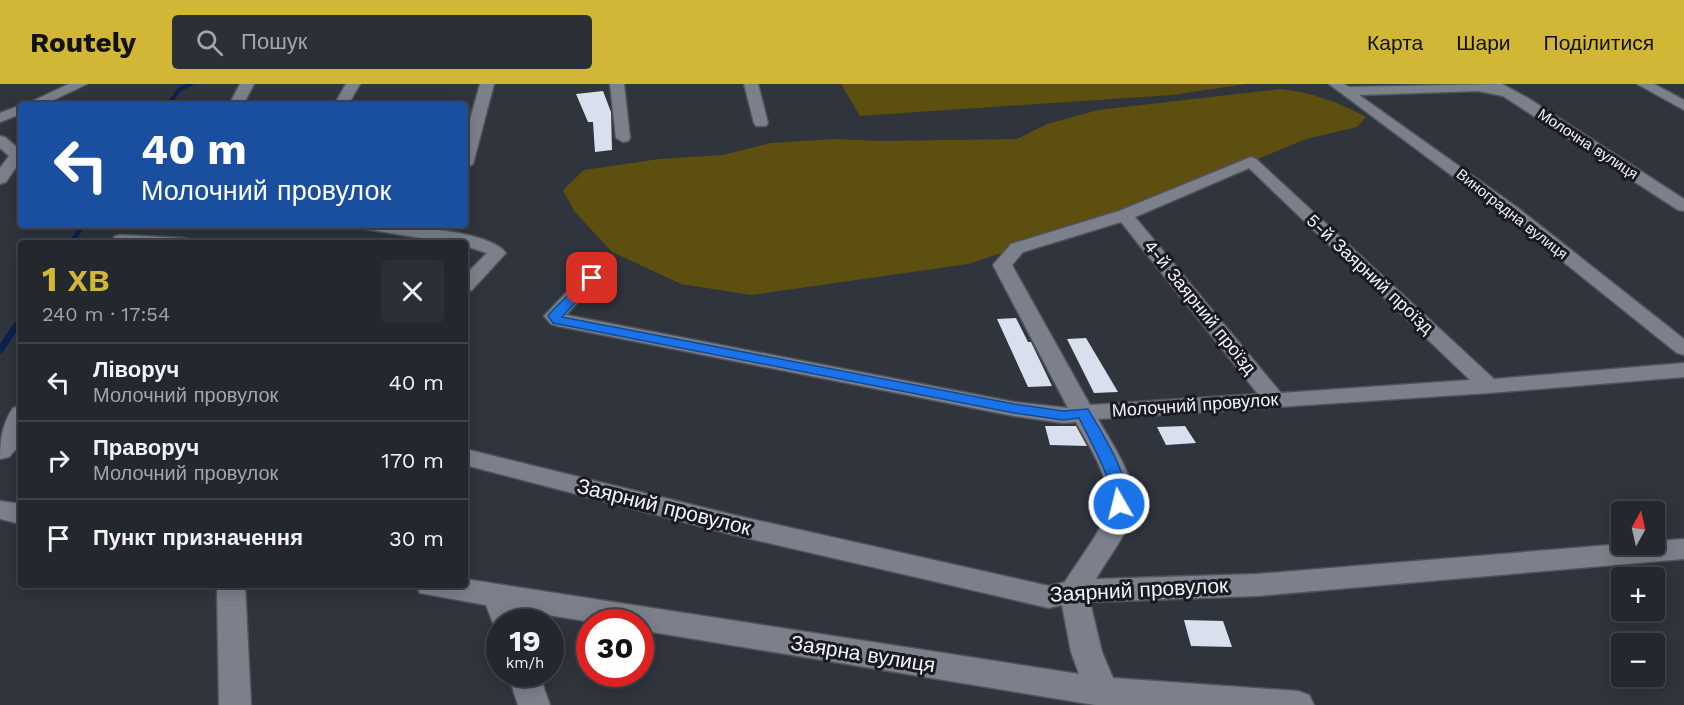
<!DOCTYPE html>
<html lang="uk">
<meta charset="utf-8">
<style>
:root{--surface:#23272e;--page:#2b2f36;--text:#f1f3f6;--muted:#a3a5aa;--line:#40444a;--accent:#d2b635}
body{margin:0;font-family:"Work Sans",sans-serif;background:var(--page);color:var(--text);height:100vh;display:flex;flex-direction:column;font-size:22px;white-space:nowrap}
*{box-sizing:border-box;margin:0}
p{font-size:20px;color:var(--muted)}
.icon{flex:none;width:33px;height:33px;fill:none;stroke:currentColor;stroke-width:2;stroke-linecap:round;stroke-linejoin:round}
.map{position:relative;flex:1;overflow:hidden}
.panel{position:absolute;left:18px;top:156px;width:450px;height:348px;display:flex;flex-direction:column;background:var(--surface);border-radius:6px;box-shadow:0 3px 15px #0003,0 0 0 2px var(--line)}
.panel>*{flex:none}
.guide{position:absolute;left:18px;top:18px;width:450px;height:126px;border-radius:6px;box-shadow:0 3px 15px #0003,0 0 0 2px var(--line);background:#1a4fa0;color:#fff;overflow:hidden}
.needle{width:39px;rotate:8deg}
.controls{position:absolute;left:1611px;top:417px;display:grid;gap:12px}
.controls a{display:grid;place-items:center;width:54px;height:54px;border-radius:6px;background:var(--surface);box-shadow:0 3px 15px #0003,0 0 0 2px var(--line);font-size:30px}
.speed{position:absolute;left:486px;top:525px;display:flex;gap:12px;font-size:30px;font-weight:700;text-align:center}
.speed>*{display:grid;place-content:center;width:78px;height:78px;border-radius:50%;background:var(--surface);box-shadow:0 3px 15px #0003,0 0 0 2px var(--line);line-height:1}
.speed small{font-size:15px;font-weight:400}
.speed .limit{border:9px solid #d22;background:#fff;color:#111}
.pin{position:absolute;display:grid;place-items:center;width:51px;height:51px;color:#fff;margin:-26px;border-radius:12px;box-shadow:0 3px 9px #0006}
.me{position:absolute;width:66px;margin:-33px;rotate:352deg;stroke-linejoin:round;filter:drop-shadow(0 0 4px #0008)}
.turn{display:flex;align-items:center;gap:21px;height:126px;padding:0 24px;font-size:27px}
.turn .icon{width:78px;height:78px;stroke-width:2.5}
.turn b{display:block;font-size:42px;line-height:51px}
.round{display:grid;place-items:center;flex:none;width:63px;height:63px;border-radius:6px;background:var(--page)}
.head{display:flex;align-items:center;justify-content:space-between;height:102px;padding:0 24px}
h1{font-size:36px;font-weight:700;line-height:45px;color:var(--accent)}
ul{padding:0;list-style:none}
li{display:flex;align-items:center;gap:18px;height:78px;padding:0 24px;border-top:2px solid var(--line)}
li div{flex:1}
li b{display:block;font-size:22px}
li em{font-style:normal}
header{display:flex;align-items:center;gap:36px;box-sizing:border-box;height:84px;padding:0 30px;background:var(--accent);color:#111}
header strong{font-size:28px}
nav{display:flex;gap:33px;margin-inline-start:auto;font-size:21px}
.search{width:420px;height:54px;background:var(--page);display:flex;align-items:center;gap:15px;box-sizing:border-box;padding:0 21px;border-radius:6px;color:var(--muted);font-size:22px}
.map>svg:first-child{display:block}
.green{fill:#5c4f0f}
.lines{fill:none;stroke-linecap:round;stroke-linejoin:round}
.stream-far2{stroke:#0e204f;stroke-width:4.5}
.stream-far1{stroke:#0e204f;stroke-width:5}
.stream{stroke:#0e204f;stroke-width:7}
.building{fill:#d9dfec}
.street-casing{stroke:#50535c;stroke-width:3}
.street{fill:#7b808b;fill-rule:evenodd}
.route{fill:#1a73e8;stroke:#114b97;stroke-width:1.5}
.labels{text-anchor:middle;stroke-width:6;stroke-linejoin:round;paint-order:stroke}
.far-street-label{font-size:15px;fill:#f1f4fb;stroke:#191b20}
.street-label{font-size:18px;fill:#f1f4fb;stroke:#191b20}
.near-street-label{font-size:21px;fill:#f1f4fb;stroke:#191b20}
</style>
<header>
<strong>Routely</strong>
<div class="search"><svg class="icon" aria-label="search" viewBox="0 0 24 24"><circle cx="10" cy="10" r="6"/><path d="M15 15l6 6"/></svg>Пошук</div>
<nav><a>Карта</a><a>Шари</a><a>Поділитися</a></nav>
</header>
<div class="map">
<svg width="1684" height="621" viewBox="0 0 1684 621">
<rect width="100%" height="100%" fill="#2f343d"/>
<g class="green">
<path d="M 841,0 L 1246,0 L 1172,11 L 860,32 Z"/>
<path d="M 1280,5 C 1312,8 1337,18 1366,33 L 1357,43 L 1306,55 L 1137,125 L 968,180 L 751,211 L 681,200 L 612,168 L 574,127 L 563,106 L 584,86 L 659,75 L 723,71 L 771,59 L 835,55 L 878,57 L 1017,55 L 1047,40 L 1098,26 Z"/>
</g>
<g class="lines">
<path class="stream-far2" d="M 168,21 L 180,5 L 191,0"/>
<g class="stream-far1">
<path d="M 71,159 L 83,141"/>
<path d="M 16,243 L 21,235"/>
</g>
<path class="stream" d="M 0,266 L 17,241"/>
</g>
<g class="building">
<path d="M 603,7 L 611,28 L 612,66 L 595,68 L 593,38 L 588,38 L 576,10 Z"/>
<path d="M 1016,234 L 1028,258 L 1031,258 L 1052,302 L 1028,303 L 997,235 Z"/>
<path d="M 1086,254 L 1118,308 L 1094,309 L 1067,255 Z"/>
<path d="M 1045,342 L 1076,342 L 1087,362 L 1050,361 Z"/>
<path d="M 1185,342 L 1196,359 L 1166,361 L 1157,343 Z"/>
<path d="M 1184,536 L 1223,537 L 1232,563 L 1191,562 Z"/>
</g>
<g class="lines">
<defs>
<g id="street">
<path d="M 69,0 L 87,0 L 43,21 L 24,21 Z"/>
<path d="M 240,0 L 254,0 L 243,21 L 229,21 Z"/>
<path d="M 346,0 L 360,0 L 348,21 L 334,21 Z"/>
<path d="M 480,0 L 494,0 L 473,80 L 465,85 L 465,53 Z"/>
<path d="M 610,0 L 624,0 L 630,54 L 628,57 L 623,58 L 616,54 Z"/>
<path d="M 744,0 L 758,0 L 768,39 L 766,42 L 756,42 L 754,39 Z"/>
<path d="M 1329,0 L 1344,0 L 1349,3 L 1502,0 L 1528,14 L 1684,115 L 1684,127 L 1678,126 L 1503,12 L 1478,7 L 1359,11 L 1518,124 L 1684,255 L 1684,271 L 1677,269 L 1506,132 Z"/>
<path d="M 1637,0 L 1654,0 L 1684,16 L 1684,26 Z"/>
<path d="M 21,21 L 21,30 L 0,38 L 0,29 Z"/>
<path d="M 0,52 L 5,53 L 21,67 L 21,76 L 6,98 L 0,100 L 0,84 L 9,72 L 0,64 Z"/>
<path d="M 1251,73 L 1256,75 L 1494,295 L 1684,279 L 1684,293 L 1489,309 L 1098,335 C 1114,364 1142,400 1131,434 C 1126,451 1105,479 1096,495 L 1257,490 L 1622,460 L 1654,460 L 1654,457 L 1684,455 L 1684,475 L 1257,512 L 1090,518 L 1102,568 L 1113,594 L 1298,607 L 1309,611 L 1314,621 L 1095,621 L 640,546 L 640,538 L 592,538 L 516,526 L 520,538 L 500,538 L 500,548 L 496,547 L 486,521 L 420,509 L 416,501 L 465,501 L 465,495 L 1079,590 L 1071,568 L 1062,521 L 1049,524 L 734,451 L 465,381 L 465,365 L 734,431 L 1049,502 L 1065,498 C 1075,481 1098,451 1105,434 C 1117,401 1090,365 1076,338 L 1063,339 L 1014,332 L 558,242 L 551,240 L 544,232 L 585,189 L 599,189 L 601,193 L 566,231 L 1014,318 L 1068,324 L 993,181 L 1011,160 L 1119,127 ZM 1249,84 L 1470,296 L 1281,309 L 1135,133 ZM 1121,138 L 1258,310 L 1090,321 L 1012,181 L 1023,168 Z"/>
<path d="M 363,141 C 393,141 489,145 506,169 L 472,206 L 465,208 L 465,191 L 487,169 L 465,162 L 465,159 L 451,159 L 372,146 L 366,145 Z"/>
<path d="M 121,151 L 182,154 L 188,155 L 191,159 L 114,159 L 112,156 L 115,152 Z"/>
<path d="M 21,322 L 21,360 L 9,373 L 0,375 C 0,357 2,340 13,324 Z"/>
<path d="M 0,417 L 21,420 L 21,440 L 0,435 Z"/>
<path d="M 217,501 L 245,501 L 251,621 L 219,621 Z"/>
<path d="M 508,590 L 539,590 L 550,621 L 518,621 Z"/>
</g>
</defs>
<use href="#street" class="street-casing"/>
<use href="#street" class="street"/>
</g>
<path class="route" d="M 592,190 L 598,194 L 562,233 L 1014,320 L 1063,327 L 1088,325 C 1100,346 1137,402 1124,424 L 1113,424 C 1109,417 1113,409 1110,401 C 1102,377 1090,356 1079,334 L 1063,336 L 1014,329 L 553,239 L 548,232 L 550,229 L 588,191 Z"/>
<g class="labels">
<g class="far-street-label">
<text transform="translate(1588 60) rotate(33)" y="5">Молочна вулиця</text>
<text transform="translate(1512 130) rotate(38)" y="5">Виноградна вулиця</text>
</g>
<g class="street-label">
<text transform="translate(1370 190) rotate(43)" y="6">5-й Заярний проїзд</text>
<text transform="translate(1200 223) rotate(51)" y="6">4-й Заярний проїзд</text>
<text transform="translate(1195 321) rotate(-4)" y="6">Молочний провулок</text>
</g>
<g class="near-street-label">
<text transform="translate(664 423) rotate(14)" y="7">Заярний провулок</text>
<text transform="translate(1139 506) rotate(-3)" y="7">Заярний провулок</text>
<text transform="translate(863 570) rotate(9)" y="7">Заярна вулиця</text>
</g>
</g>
</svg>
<div class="controls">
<a><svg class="needle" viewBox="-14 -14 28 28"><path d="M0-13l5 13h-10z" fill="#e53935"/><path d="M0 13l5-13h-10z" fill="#a3a5aa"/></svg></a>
<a>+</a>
<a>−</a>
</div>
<div class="speed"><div>19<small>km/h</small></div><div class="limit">30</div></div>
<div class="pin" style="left:592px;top:194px;background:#d93025"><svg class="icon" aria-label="arrive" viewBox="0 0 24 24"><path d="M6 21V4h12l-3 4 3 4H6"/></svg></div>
<svg class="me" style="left:1119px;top:420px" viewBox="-20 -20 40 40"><circle r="17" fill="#1a73e8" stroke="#fff" stroke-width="3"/><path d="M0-11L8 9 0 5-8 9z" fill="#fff"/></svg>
<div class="guide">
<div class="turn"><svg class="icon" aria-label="left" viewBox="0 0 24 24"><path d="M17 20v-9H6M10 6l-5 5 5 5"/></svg><div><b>40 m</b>Молочний провулок</div></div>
</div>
<section class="panel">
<div class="head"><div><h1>1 хв</h1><p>240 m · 17:54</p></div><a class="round"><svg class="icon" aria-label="close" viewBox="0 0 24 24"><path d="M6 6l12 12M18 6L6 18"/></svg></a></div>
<ul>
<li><svg class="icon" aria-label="left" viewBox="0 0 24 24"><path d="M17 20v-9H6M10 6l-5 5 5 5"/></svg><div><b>Ліворуч</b><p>Молочний провулок</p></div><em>40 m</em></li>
<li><svg class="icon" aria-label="right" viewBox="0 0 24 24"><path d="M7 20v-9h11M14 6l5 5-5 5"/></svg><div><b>Праворуч</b><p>Молочний провулок</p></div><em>170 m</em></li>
<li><svg class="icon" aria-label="arrive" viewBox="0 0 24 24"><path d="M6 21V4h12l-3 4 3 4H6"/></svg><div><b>Пункт призначення</b></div><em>30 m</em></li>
</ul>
</section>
</div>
